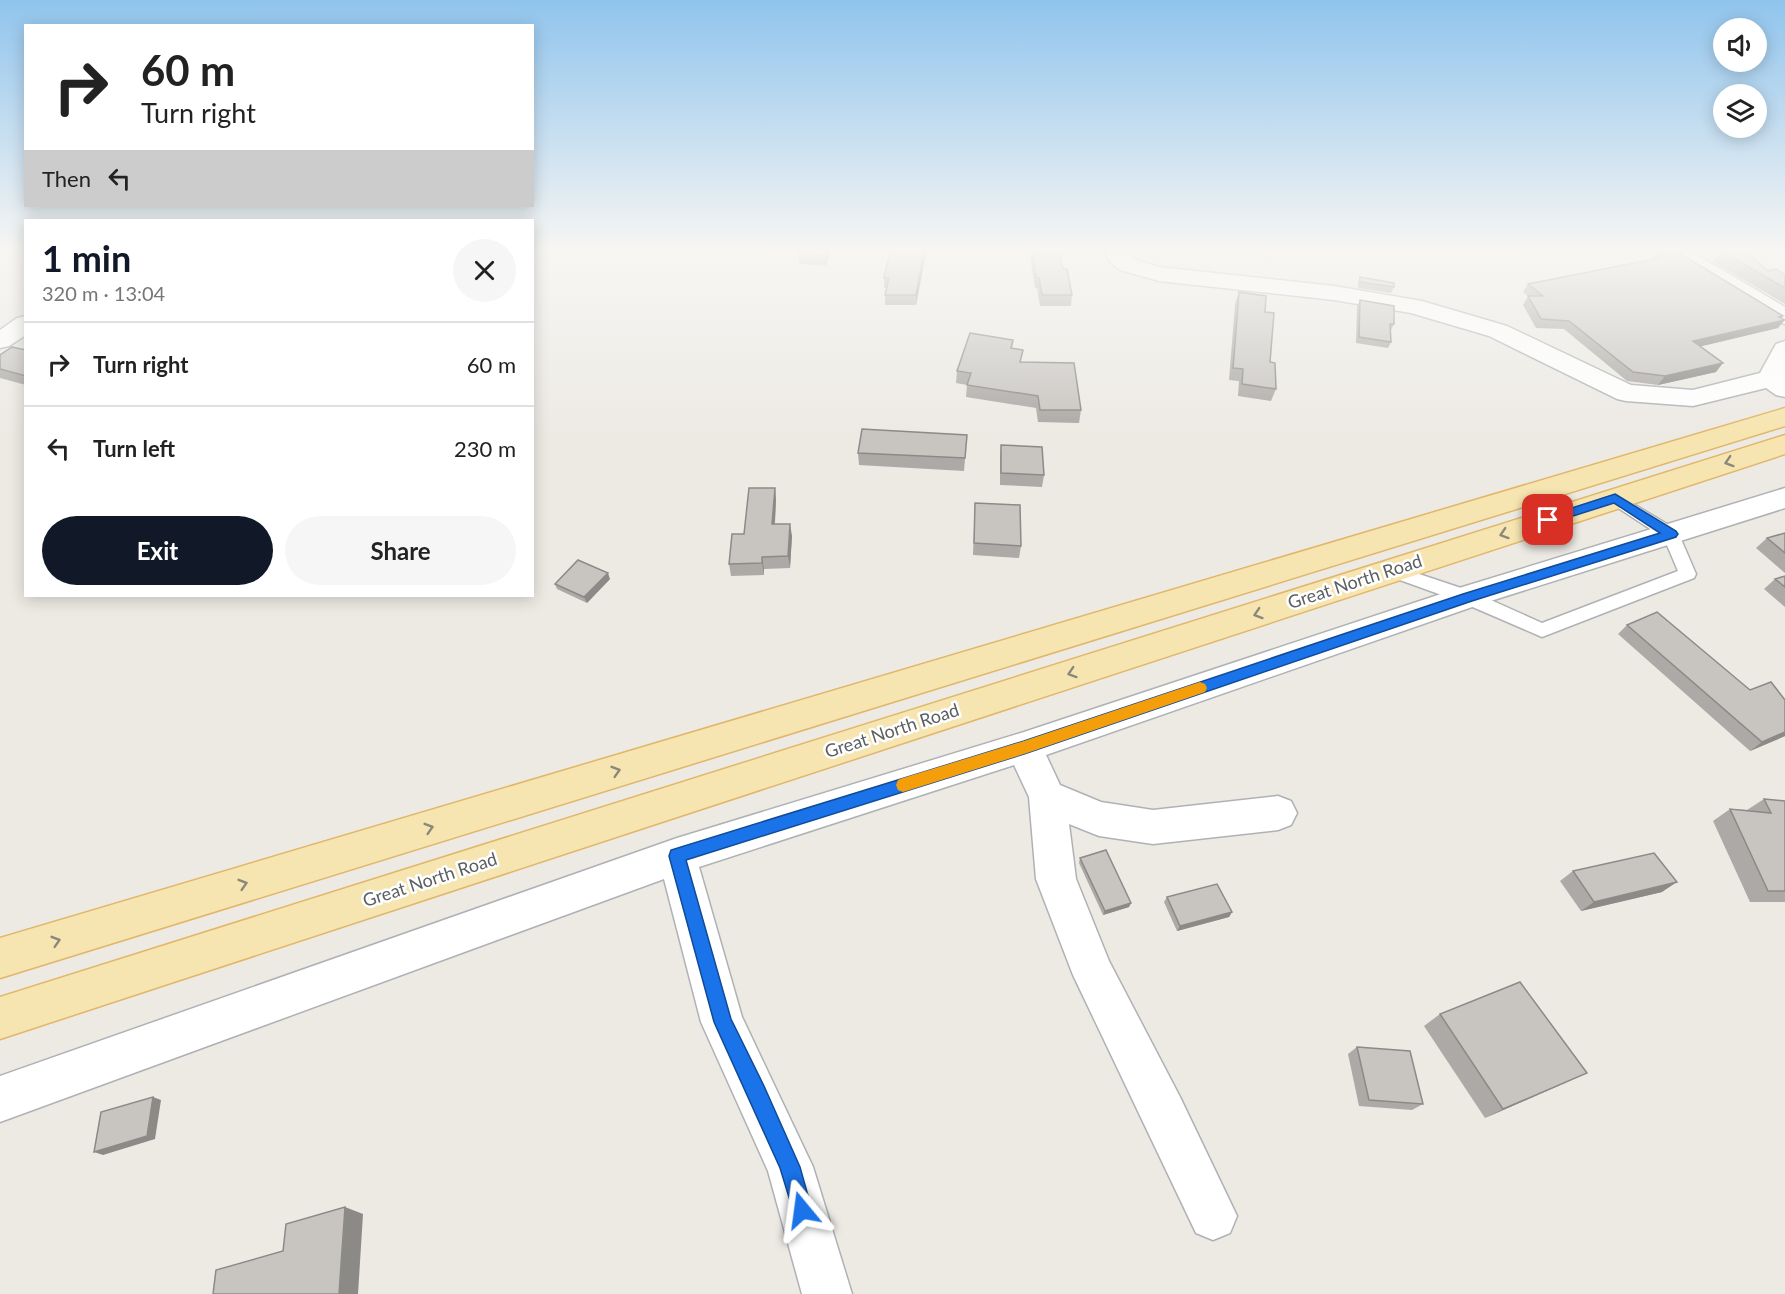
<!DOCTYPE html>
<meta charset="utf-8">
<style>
:root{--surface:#fff;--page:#f6f6f6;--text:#222;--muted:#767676;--line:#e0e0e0;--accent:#111827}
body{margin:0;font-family:Lato,sans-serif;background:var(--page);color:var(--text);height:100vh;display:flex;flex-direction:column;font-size:22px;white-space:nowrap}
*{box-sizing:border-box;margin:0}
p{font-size:20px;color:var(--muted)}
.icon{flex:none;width:33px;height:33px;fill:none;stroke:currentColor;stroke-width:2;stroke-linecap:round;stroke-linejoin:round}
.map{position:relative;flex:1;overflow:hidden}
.sheet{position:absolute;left:24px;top:219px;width:510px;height:378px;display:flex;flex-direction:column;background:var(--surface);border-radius:0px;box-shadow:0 3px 15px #0003}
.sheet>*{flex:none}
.hud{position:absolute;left:24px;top:24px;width:510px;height:183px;border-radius:0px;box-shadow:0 3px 15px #0003;background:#fff;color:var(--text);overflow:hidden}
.fabs{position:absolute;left:1713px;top:18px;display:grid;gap:12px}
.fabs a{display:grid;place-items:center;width:54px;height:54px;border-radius:50%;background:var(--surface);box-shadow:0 3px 15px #0003;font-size:30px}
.pin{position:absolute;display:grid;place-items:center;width:51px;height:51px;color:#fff;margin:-26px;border-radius:12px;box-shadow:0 3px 9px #0006}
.me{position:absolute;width:66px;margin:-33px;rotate:344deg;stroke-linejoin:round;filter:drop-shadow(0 0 4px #0008)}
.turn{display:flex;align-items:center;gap:21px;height:126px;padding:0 18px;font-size:27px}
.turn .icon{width:78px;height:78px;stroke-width:2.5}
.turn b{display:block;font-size:42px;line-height:51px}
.then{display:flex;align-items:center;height:57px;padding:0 18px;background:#0003;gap:12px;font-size:22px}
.round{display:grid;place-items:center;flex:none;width:63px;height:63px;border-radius:32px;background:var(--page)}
.headline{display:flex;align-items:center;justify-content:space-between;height:102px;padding:0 18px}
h1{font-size:36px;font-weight:700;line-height:45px;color:var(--accent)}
.button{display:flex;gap:12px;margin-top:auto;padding:12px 18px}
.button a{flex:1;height:69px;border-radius:36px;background:var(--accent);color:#fff;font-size:24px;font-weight:700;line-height:69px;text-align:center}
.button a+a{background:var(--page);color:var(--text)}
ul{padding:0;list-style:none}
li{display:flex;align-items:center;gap:18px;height:84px;padding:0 18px;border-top:2px solid var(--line)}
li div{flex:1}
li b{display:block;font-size:22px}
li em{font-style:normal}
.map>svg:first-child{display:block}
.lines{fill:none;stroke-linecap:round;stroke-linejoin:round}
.service-casing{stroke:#afb2b5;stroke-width:3}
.minor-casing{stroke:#afb2b5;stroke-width:3}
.primary-casing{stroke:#e1b669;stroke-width:3}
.service{fill:#fff;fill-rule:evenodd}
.minor{fill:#fff;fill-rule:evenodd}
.primary{fill:#f6e5b0;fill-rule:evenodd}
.wall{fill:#aca9a6}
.shaded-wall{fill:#8c8a87}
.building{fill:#c8c5c1;stroke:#8c8a87;stroke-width:1.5}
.oneway{stroke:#8a887a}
.route{fill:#1a73e8;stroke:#114b97;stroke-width:1.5}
.slow{fill:#f59e0b}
.labels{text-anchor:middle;stroke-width:5;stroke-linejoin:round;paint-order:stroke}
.street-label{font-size:18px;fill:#5c6063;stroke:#fff}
</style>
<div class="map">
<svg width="1785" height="1294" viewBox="0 0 1785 1294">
<rect width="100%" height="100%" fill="#edeae4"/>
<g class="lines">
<defs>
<path id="service" d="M 1615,493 L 1677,530 L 1696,574 L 1694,578 L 1542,637 L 1461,602 L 1386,575 L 1384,571 L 1386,567 L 1392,565 L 1473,592 L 1542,623 L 1678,571 L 1664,538 L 1609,502 L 1607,498 L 1609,494 Z"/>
<g id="minor">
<path d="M 1104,251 L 1126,251 L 1136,260 L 1159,267 L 1334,286 L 1422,301 L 1507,326 L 1631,385 L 1693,390 L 1760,373 L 1776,344 L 1785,341 L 1785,397 L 1776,395 L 1766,388 L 1693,406 L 1626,401 L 1617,399 L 1489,336 L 1411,313 L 1334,300 L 1159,281 L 1120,270 L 1110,262 Z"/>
<path d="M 1663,251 L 1690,251 L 1785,307 L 1785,324 L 1776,322 L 1666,256 Z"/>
<path d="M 26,316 L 26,335 L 9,346 L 0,348 L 0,330 L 17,318 Z"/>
<path d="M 1785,488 L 1785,508 L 1478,605 L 1046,755 L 1060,785 L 1101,802 L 1153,810 L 1278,796 L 1291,801 L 1297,813 L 1291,825 L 1278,830 L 1153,844 L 1099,836 L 1069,824 L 1076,879 L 1109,961 L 1180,1097 L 1237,1216 L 1230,1233 L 1213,1240 L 1196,1233 L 1073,975 L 1036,879 L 1029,797 L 1014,765 L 699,867 L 742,1017 L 813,1167 L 852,1294 L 802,1294 L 768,1171 L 701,1022 L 664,879 L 0,1122 L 0,1076 L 677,838 L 1024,732 L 1456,589 Z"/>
</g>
<g id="primary">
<path d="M 1785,408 L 1785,426 L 0,978 L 0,938 Z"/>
<path d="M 1785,435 L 1785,454 L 0,1039 L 0,997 Z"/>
</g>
</defs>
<use href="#service" class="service-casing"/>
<use href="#minor" class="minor-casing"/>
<use href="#primary" class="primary-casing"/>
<use href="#service" class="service"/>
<use href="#minor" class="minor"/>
<use href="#primary" class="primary"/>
</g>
<g class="wall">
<path d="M 799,251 L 831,251 L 826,266 L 799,264 L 798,253 Z"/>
<path d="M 890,251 L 926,251 L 916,305 L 885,305 L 885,295 L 886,288 L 884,288 L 884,278 Z"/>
<path d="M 1029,251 L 1059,251 L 1063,269 L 1072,295 L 1071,306 L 1040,306 L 1037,288 L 1035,288 Z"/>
<path d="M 1385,251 L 1487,251 L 1388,255 Z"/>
<path d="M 1652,251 L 1676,251 L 1781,318 L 1778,328 L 1700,346 L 1716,372 L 1658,385 L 1627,381 L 1564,329 L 1536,328 L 1523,305 L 1528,296 L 1523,292 L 1528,284 L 1653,259 Z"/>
<path d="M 1721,251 L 1768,271 L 1785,275 L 1785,304 L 1713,262 Z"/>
<path d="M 1360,277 L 1394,287 L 1391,293 L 1358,288 L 1358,283 Z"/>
<path d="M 1239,292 L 1265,312 L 1270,362 L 1276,389 L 1271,401 L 1238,396 L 1239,381 L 1229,380 L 1235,304 Z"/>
<path d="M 1360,300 L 1394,324 L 1391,330 L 1390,330 L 1391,342 L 1388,348 L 1356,343 L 1357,306 Z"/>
<path d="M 1013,340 L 1012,348 L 1022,362 L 1081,410 L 1079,423 L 1038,422 L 1036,408 L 966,397 L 967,385 L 956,383 L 957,371 Z"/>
<path d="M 26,350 L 26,385 L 0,378 L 0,355 Z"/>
<path d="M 967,435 L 964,471 L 859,465 L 858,453 Z"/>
<path d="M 1001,445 L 1044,475 L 1042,487 L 1000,485 L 1000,458 Z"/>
<path d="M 775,488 L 776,500 L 775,524 L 792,536 L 790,568 L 764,569 L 764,575 L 731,576 L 729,564 L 744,534 Z"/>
<path d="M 975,503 L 1021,546 L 1019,558 L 973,555 Z"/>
<path d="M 1785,533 L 1785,573 L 1756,548 L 1767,538 Z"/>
<path d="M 1785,576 L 1785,607 L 1764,589 L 1775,579 Z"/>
<path d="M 610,579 L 587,603 L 557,589 L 555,584 Z"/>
<path d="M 1627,625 L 1750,690 L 1785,700 L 1785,736 L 1750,751 L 1618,634 Z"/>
<path d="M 1764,799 L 1785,801 L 1785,902 L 1750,902 L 1713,821 L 1730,809 L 1747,810 Z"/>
<path d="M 1080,858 L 1131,903 L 1129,907 L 1103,915 L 1079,863 Z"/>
<path d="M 1573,871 L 1662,892 L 1581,911 L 1560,881 Z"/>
<path d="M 1167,897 L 1232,912 L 1229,917 L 1177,931 L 1164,902 Z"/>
<path d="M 1440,1014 L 1567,1082 L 1485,1118 L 1424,1026 Z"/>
<path d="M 1357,1047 L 1423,1104 L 1412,1110 L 1359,1106 L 1348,1054 Z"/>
</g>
<g class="shaded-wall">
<path d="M 827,251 L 831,251 L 826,266 L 825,255 Z"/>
<path d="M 924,251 L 926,251 L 926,254 L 916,305 L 916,295 Z"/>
<path d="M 1783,316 L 1779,321 L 1785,320 L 1778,328 L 1686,350 L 1693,341 Z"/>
<path d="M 1723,363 L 1716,372 L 1658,385 L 1665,376 Z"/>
<path d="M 775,488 L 776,500 L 774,536 L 772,524 Z"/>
<path d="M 790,524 L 792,536 L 790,568 L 788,556 Z"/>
<path d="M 762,557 L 764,569 L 764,575 L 762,563 Z"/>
<path d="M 608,573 L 610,579 L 587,603 L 584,597 Z"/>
<path d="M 1785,732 L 1785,736 L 1750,751 L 1762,742 Z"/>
<path d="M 1677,882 L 1662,892 L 1581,911 L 1594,902 Z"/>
<path d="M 1131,903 L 1129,907 L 1103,915 L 1105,911 Z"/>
<path d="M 1232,912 L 1229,917 L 1177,931 L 1180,926 Z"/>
<path d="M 1587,1073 L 1567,1082 L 1485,1118 L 1503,1109 Z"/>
<path d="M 153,1097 L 161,1100 L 155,1139 L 103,1155 L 94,1152 Z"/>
<path d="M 345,1207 L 363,1214 L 358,1294 L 339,1294 Z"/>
</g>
<g class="building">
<path d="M 799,251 L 827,251 L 825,255 L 798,253 Z"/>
<path d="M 890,251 L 924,251 L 916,295 L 885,295 L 889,278 L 884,278 Z"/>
<path d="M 1032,251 L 1059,251 L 1063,269 L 1067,269 L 1072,295 L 1042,295 L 1039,278 L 1036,278 Z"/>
<path d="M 1659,251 L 1676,251 L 1783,316 L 1779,317 L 1785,320 L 1693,341 L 1723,363 L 1665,376 L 1633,372 L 1569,321 L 1541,319 L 1528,296 L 1543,296 L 1528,284 L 1660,258 Z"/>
<path d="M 1721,251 L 1746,251 L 1768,271 L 1776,269 L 1785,275 L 1785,288 Z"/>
<path d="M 1360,277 L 1394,283 L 1394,287 L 1360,282 Z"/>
<path d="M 1239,292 L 1266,296 L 1265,312 L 1274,313 L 1270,362 L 1275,363 L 1276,389 L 1242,384 L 1243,369 L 1233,368 Z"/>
<path d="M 1360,300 L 1394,306 L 1394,324 L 1390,324 L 1391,342 L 1359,337 Z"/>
<path d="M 970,333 L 1013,340 L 1011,348 L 1023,350 L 1020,362 L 1074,363 L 1081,410 L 1040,410 L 1038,396 L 967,385 L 971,373 L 957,371 Z"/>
<path d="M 12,347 L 26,350 L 26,376 L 0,369 L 0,355 Z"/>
<path d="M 862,429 L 967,435 L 965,458 L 858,453 Z"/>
<path d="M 1001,445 L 1042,447 L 1044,475 L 1001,473 Z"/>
<path d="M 749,488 L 775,488 L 772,524 L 790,524 L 788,556 L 762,557 L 762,563 L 729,564 L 732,534 L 744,534 Z"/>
<path d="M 975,503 L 1020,505 L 1021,546 L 974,543 Z"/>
<path d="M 1785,533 L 1785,553 L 1767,538 Z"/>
<path d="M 578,560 L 608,573 L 584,597 L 555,584 Z"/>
<path d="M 1785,576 L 1785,587 L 1775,579 Z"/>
<path d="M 1657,612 L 1750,690 L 1771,682 L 1785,700 L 1785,732 L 1762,742 L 1627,625 Z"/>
<path d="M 1764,799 L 1785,801 L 1785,891 L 1768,891 L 1730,809 L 1771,813 Z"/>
<path d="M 1106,850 L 1131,903 L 1105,911 L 1080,858 Z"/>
<path d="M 1654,853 L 1677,882 L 1594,902 L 1573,871 Z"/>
<path d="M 1217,884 L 1232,912 L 1180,926 L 1167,897 Z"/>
<path d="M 1520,982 L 1587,1073 L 1503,1109 L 1440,1014 Z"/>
<path d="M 1357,1047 L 1410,1051 L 1423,1104 L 1369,1100 Z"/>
<path d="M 153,1097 L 147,1136 L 94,1152 L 101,1112 Z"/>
<path d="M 345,1207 L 339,1294 L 213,1294 L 216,1270 L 283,1251 L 286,1224 Z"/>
</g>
<defs><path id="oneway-chevron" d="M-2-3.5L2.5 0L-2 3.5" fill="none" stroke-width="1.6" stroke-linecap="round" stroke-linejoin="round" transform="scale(1.5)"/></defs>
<g class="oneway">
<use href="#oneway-chevron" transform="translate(1729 462) rotate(162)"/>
<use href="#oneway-chevron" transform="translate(1504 534) rotate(162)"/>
<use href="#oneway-chevron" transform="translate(1258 614) rotate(162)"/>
<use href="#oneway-chevron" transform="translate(1072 673) rotate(162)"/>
<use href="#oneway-chevron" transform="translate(616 771) rotate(-17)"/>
<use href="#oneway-chevron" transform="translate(429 828) rotate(-17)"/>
<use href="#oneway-chevron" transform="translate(243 884) rotate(-17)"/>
<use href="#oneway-chevron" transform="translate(56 941) rotate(-17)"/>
</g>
<linearGradient id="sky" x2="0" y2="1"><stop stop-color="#90c4ed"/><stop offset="0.58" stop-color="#f7f6f3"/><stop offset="1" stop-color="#f7f6f3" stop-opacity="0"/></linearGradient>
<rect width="1785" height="432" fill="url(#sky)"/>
<path class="route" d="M 1615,494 L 1676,531 L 1678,534 L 1676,537 L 1472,601 L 1024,754 L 686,860 L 731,1019 L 764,1086 L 800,1167 L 812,1210 L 809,1217 L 802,1220 L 795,1217 L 780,1168 L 714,1022 L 669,856 L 671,850 L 1024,741 L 1463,594 L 1660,533 L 1614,503 L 1548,524 L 1542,520 L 1544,517 Z"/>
<path class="slow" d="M 1200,682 L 1205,684 L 1207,688 L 1205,692 L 1024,754 L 903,792 L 898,790 L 896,785 L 898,780 L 903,778 L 1024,741 Z"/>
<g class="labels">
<g class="street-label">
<text transform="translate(1355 582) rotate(-18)" y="6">Great North Road</text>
<text transform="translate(892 731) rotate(-18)" y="6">Great North Road</text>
<text transform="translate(430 880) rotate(-18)" y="6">Great North Road</text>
</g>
</g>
</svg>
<div class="fabs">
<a><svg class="icon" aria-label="sound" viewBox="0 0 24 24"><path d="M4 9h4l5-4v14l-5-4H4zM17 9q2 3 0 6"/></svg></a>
<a><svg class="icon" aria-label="layers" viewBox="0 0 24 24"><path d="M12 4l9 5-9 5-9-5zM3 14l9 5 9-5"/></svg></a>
</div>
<div class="pin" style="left:1548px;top:520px;background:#d93025"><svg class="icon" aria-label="arrive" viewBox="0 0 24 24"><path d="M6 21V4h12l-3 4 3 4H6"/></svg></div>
<svg class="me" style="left:802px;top:1210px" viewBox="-20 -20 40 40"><path d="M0-17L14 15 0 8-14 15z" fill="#1a73e8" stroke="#fff" stroke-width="4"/></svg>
<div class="hud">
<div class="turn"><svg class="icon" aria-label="right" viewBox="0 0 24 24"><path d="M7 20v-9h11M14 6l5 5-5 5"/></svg><div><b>60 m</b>Turn right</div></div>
<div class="then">Then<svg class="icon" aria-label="left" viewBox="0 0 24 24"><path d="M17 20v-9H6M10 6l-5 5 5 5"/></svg></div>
</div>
<section class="sheet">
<div class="headline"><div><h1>1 min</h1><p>320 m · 13:04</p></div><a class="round"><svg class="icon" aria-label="close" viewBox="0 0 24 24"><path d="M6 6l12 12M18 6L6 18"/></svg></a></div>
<ul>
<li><svg class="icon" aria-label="right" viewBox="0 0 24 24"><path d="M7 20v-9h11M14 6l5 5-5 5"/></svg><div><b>Turn right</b></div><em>60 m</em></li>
<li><svg class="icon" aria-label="left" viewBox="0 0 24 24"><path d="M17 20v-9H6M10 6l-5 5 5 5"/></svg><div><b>Turn left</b></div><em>230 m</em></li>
</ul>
<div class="button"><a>Exit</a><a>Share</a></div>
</section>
</div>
